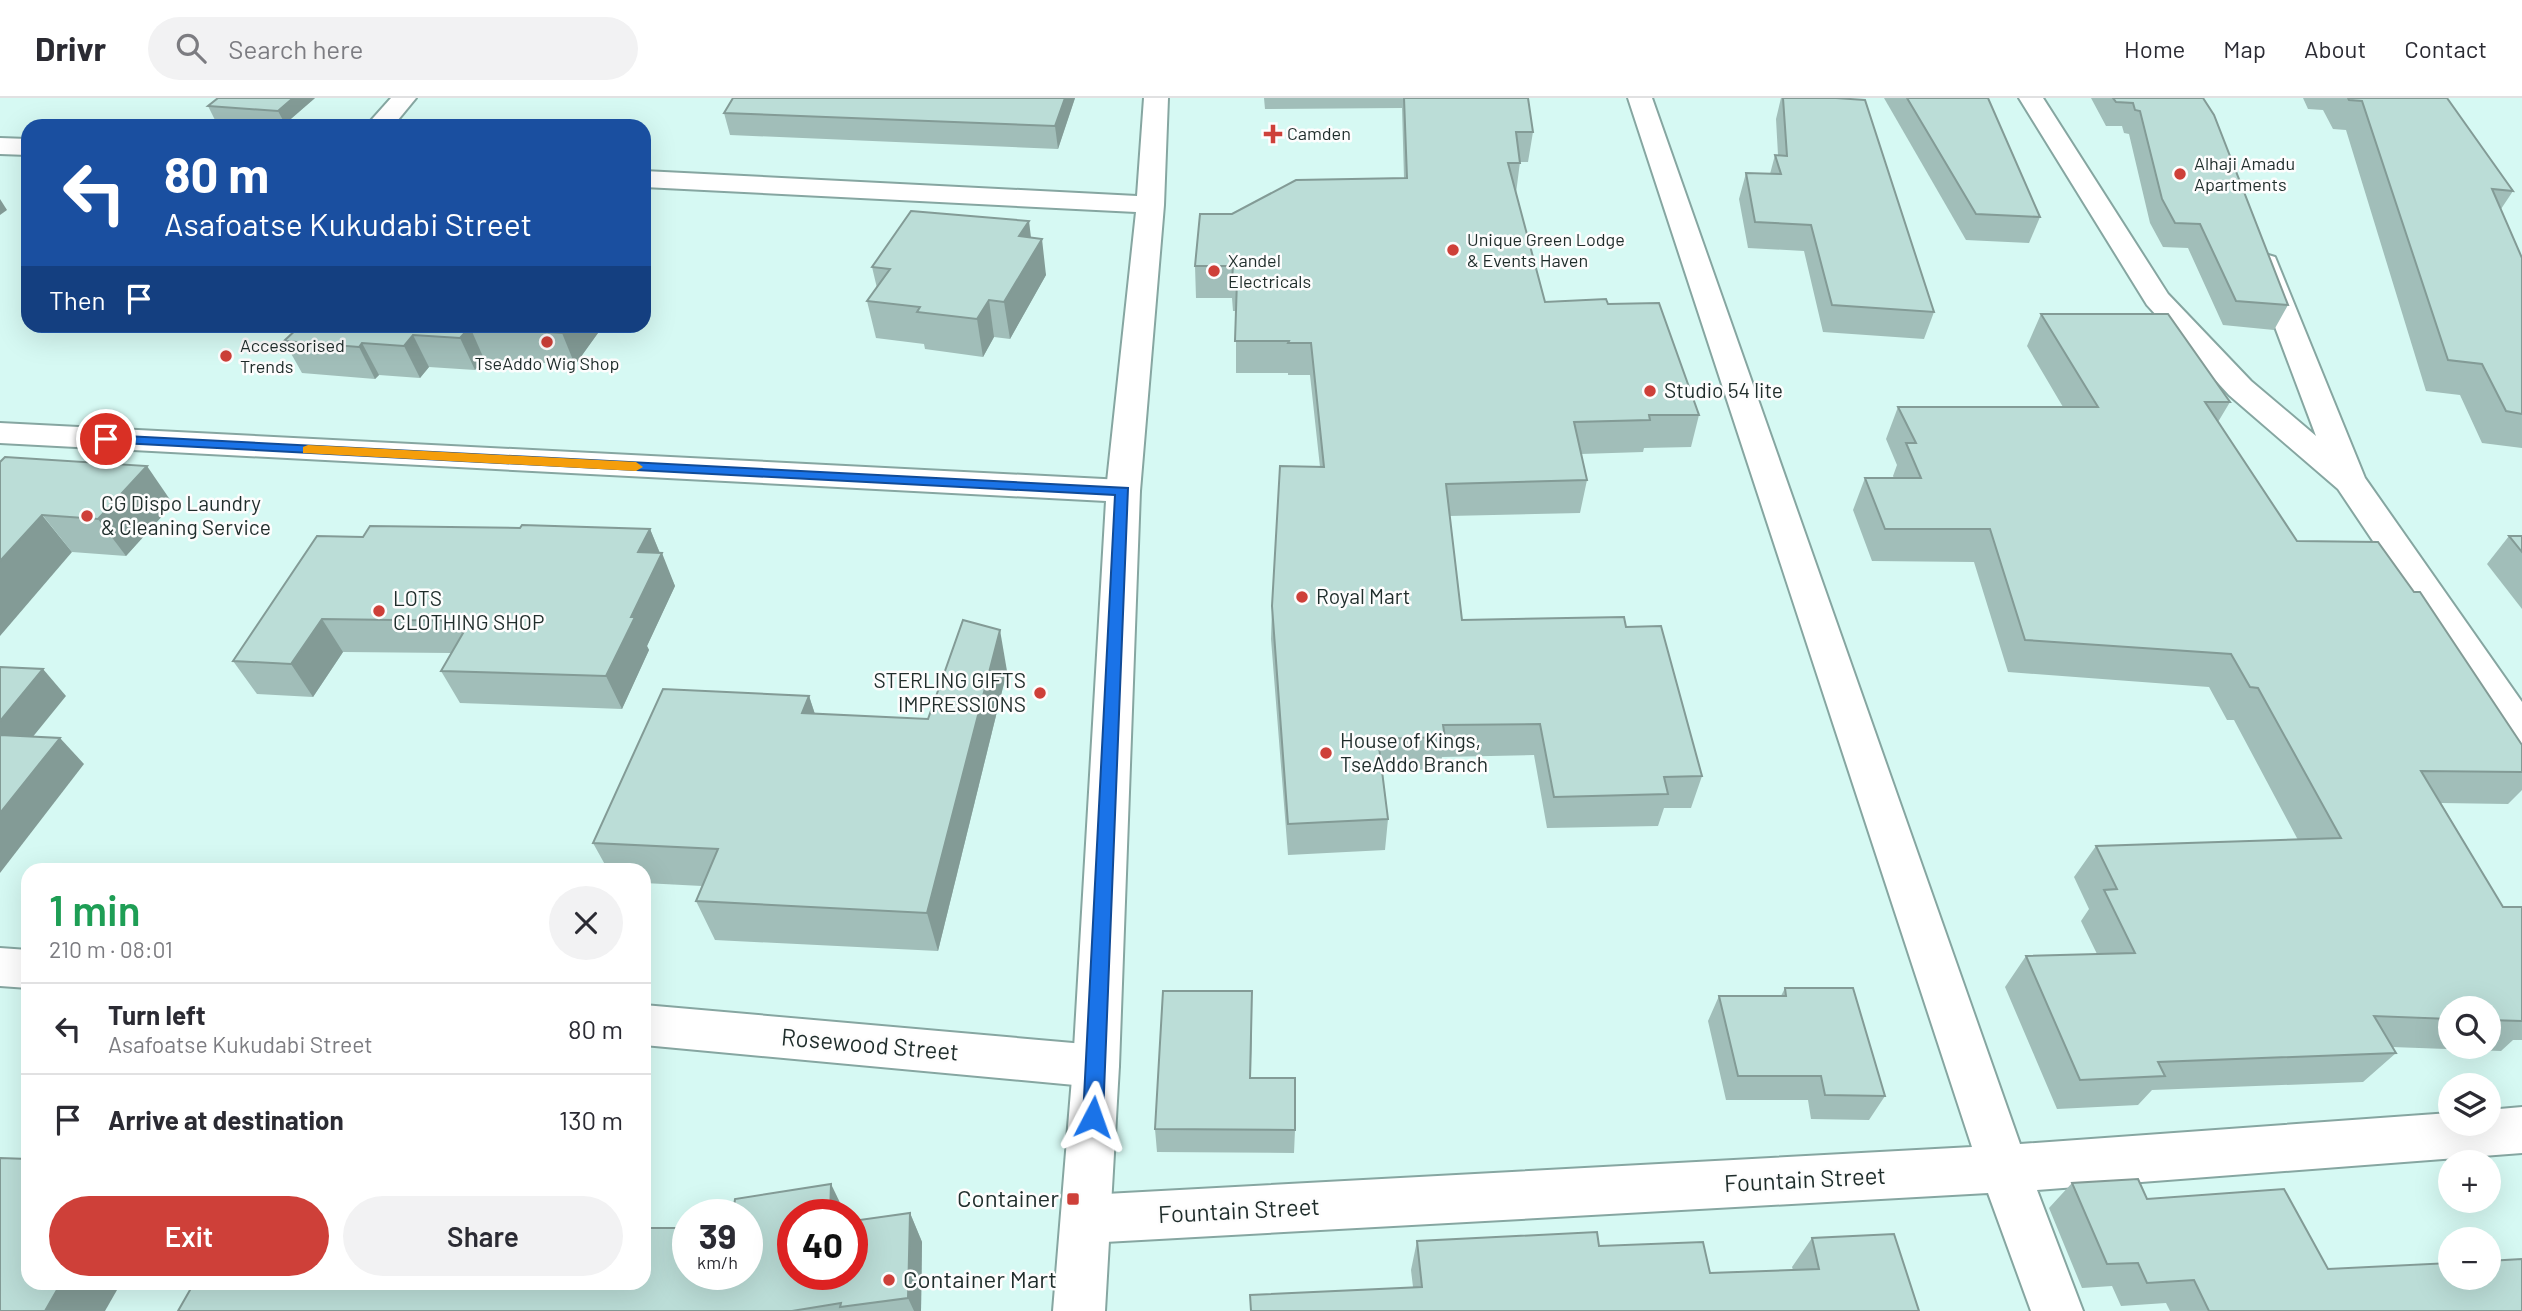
<!DOCTYPE html>
<meta charset="utf-8">
<style>
:root{--surface:#fff;--page:#f2f2f3;--text:#2b2b33;--muted:#7c7c81;--line:#e1e1e2;--accent:#ce4039}
body{margin:0;font-family:Barlow,sans-serif;background:var(--page);color:var(--text);height:100vh;display:flex;flex-direction:column;font-size:26px;white-space:nowrap}
*{box-sizing:border-box;margin:0}
p{font-size:23px;color:var(--muted)}
.icon{flex:none;width:38px;height:38px;fill:none;stroke:currentColor;stroke-width:2;stroke-linecap:round;stroke-linejoin:round}
.map{position:relative;flex:1;overflow:hidden}
.details{position:absolute;left:21px;top:765px;width:630px;height:427px;display:flex;flex-direction:column;background:var(--surface);border-radius:21px;box-shadow:0 7px 28px #0002}
.details>*{flex:none}
.hud{position:absolute;left:21px;top:21px;width:630px;height:214px;border-radius:21px;box-shadow:0 7px 28px #0002;background:#1a4fa0;color:#fff;overflow:hidden}
.tools{position:absolute;left:2438px;top:898px;display:grid;gap:14px}
.tools a{display:grid;place-items:center;width:63px;height:63px;border-radius:50%;background:var(--surface);box-shadow:0 7px 28px #0002;font-size:35px}
.speed{position:absolute;left:672px;top:1101px;display:flex;gap:14px;font-size:35px;font-weight:700;text-align:center}
.speed>*{display:grid;place-content:center;width:91px;height:91px;border-radius:50%;background:var(--surface);box-shadow:0 7px 28px #0002;line-height:1}
.speed small{font-size:18px;font-weight:400}
.speed .limit{border:10px solid #d22;background:#fff;color:#111}
.pin{position:absolute;display:grid;place-items:center;width:60px;height:60px;color:#fff;margin:-30px;border:4px solid #fff;border-radius:50%;box-shadow:0 2px 7px #0007}
.me{position:absolute;width:77px;margin:-38px;rotate:4deg;stroke-linejoin:round;filter:drop-shadow(0 0 5px #0008)}
.turn{display:flex;align-items:center;gap:24px;height:147px;padding:0 28px;font-size:32px}
.turn .icon{width:91px;height:91px;stroke-width:2.5}
.turn b{display:block;font-size:49px;line-height:60px}
.then{display:flex;align-items:center;height:66px;padding:0 28px;background:#0003;gap:14px;font-size:26px}
.round{display:grid;place-items:center;flex:none;width:74px;height:74px;border-radius:37px;background:var(--page)}
.summary{display:flex;align-items:center;justify-content:space-between;height:119px;padding:0 28px}
h1{font-size:42px;font-weight:600;line-height:52px;color:#1e9e55}
.button{display:flex;gap:14px;margin-top:auto;padding:14px 28px}
.button a{flex:1;height:80px;border-radius:42px;background:var(--accent);color:#fff;font-size:28px;font-weight:600;line-height:80px;text-align:center}
.button a+a{background:var(--page);color:var(--text)}
ul{padding:0;list-style:none}
li{display:flex;align-items:center;gap:21px;height:91px;padding:0 28px;border-top:2px solid var(--line)}
li div{flex:1}
li b{display:block;font-size:26px}
li em{font-style:normal}
header{display:flex;align-items:center;gap:42px;box-sizing:border-box;height:98px;padding:0 35px;background:var(--surface);border-bottom:2px solid var(--line)}
header strong{font-size:33px}
nav{display:flex;gap:38px;margin-inline-start:auto;font-size:24px}
.search{width:490px;height:63px;background:var(--page);display:flex;align-items:center;gap:18px;box-sizing:border-box;padding:0 24px;border-radius:38px;color:var(--muted);font-size:26px}
.map>svg:first-child{display:block}
.lines{fill:none;stroke-linecap:round;stroke-linejoin:round}
.minor-casing{stroke:#86a6a1;stroke-width:4}
.tertiary-casing{stroke:#86a6a1;stroke-width:4}
.minor{fill:#fff;fill-rule:evenodd}
.tertiary{fill:#fff;fill-rule:evenodd}
.wall{fill:#a1beb9;fill-rule:evenodd}
.shaded-wall{fill:#839b96}
.building{fill:#bbddd7;stroke:#839b96;stroke-width:2}
.route{fill:#1a73e8;stroke:#114b97;stroke-width:2}
.slow{fill:#f59e0b}
.poi-dot{fill:#ce4039;stroke:#fdfdfd;stroke-width:2.5}
.labels{text-anchor:middle;stroke-width:5;stroke-linejoin:round;paint-order:stroke}
.far-poi-label{font-size:18px;fill:#1f2d2b;stroke:#fdfdfd;text-anchor:start}
.poi-label{font-size:21px;fill:#1f2d2b;stroke:#fdfdfd;text-anchor:start}
.near-street-label{font-size:24px;fill:#1f2d2b;stroke:#fdfdfd}
.near-poi-label{font-size:24px;fill:#1f2d2b;stroke:#fdfdfd;text-anchor:end}
</style>
<header>
<strong>Drivr</strong>
<div class="search"><svg class="icon" aria-label="search" viewBox="0 0 24 24"><circle cx="10" cy="10" r="6"/><path d="M15 15l6 6"/></svg>Search here</div>
<nav><a>Home</a><a>Map</a><a>About</a><a>Contact</a></nav>
</header>
<div class="map">
<svg width="2522" height="1213" viewBox="0 0 2522 1213">
<rect width="100%" height="100%" fill="#d6f9f3"/>
<g class="lines">
<defs>
<g id="minor">
<path d="M 391,0 L 416,0 L 393,28 L 366,28 Z"/>
<path d="M 1144,0 L 1168,0 L 1164,107 L 1140,393 L 1135,401 L 1123,404 L 1111,401 L 1106,393 L 1136,114 L 644,89 L 644,73 L 1137,98 Z"/>
<path d="M 1628,0 L 1652,0 L 2020,1046 L 2450,1015 L 2450,1026 L 2488,1026 L 2488,1012 L 2522,1009 L 2522,1055 L 2037,1092 L 2083,1213 L 2031,1213 L 1988,1095 L 1087,1145 L 1069,1138 L 1062,1121 L 1069,1104 L 1087,1097 L 1972,1049 Z"/>
<path d="M 2019,0 L 2043,0 L 2168,196 L 2251,283 L 2316,338 L 2251,165 L 2255,159 L 2265,156 L 2275,159 L 2365,380 L 2522,604 L 2522,649 L 2508,644 L 2338,391 L 2229,297 L 2147,207 Z"/>
<path d="M 0,40 L 28,41 L 28,57 L 0,56 Z"/>
<path d="M 0,850 L 28,852 L 28,890 L 0,888 Z"/>
<path d="M 644,907 L 1096,947 L 1113,953 L 1119,968 L 1113,983 L 1096,989 L 644,947 Z"/>
</g>
<path id="tertiary" d="M 0,325 L 1123,382 L 1135,385 L 1140,393 L 1119,968 L 1105,1213 L 1053,1213 L 1073,968 L 1106,403 L 0,345 Z"/>
</defs>
<use href="#minor" class="minor-casing"/>
<use href="#tertiary" class="tertiary-casing"/>
<use href="#minor" class="minor"/>
<use href="#tertiary" class="tertiary"/>
</g>
<g class="wall">
<path d="M 315,0 L 285,26 L 215,22 L 208,8 Z"/>
<path d="M 1075,0 L 1058,51 L 730,37 L 724,15 Z"/>
<path d="M 1264,0 L 1528,0 L 1533,34 L 1528,64 L 1520,64 L 1516,95 L 1545,204 L 1608,206 L 1699,317 L 1691,349 L 1644,350 L 1643,354 L 1581,356 L 1587,382 L 1580,415 L 1449,418 L 1462,522 L 1626,529 L 1702,678 L 1691,710 L 1664,710 L 1658,728 L 1547,730 L 1534,657 L 1442,659 L 1440,671 L 1382,673 L 1388,721 L 1385,752 L 1288,757 L 1271,541 L 1272,508 L 1320,369 L 1310,277 L 1288,277 L 1288,275 L 1236,275 L 1236,213 L 1233,213 L 1232,200 L 1196,200 L 1195,168 L 1232,116 L 1404,80 L 1402,10 L 1265,11 Z"/>
<path d="M 1781,0 L 1836,0 L 1934,214 L 1924,241 L 1823,234 L 1804,153 L 1748,150 L 1739,101 L 1746,75 L 1770,76 L 1775,57 L 1778,57 L 1776,21 Z"/>
<path d="M 1884,0 L 1988,0 L 2040,119 L 2029,145 L 1966,142 Z"/>
<path d="M 2091,0 L 2203,0 L 2288,207 L 2274,232 L 2223,227 L 2188,150 L 2163,149 L 2150,125 L 2129,36 L 2124,35 L 2122,28 L 2106,28 Z"/>
<path d="M 2303,0 L 2447,0 L 2513,93 L 2501,111 L 2522,160 L 2522,350 L 2482,345 L 2460,297 L 2426,293 L 2346,32 L 2333,31 L 2323,12 L 2308,11 Z"/>
<path d="M 1031,139 L 1046,177 L 1010,241 L 994,239 L 983,259 L 925,251 L 924,246 L 876,240 L 867,203 L 877,190 L 872,169 Z"/>
<path d="M 2041,216 L 2230,304 L 2218,324 L 2297,443 L 2522,647 L 2522,692 L 2508,706 L 2441,705 L 2503,809 L 2522,809 L 2522,942 L 2513,942 L 2501,953 L 2392,949 L 2396,955 L 2363,984 L 2152,992 L 2138,1007 L 2057,1011 L 2005,889 L 2026,858 L 2097,856 L 2081,823 L 2089,811 L 2074,779 L 2096,748 L 2298,742 L 2234,622 L 2227,622 L 2209,589 L 2008,574 L 1974,464 L 1872,463 L 1853,412 L 1865,380 L 1894,380 L 1893,378 L 1897,367 L 1886,341 L 1898,309 L 2063,309 L 2027,248 ZM 2450,910 L 2488,910 L 2488,948 L 2450,948 Z"/>
<path d="M 300,228 L 603,228 L 575,267 L 484,261 L 475,272 L 429,269 L 420,280 L 379,277 L 375,281 L 302,275 L 284,243 Z"/>
<path d="M 0,364 L 173,406 L 126,458 L 72,454 Z"/>
<path d="M 520,430 L 650,431 L 660,455 L 675,488 L 647,548 L 649,552 L 622,611 L 460,605 L 441,573 L 451,555 L 343,554 L 313,599 L 257,596 L 233,563 L 363,439 Z"/>
<path d="M 2509,438 L 2522,438 L 2522,511 L 2487,466 Z"/>
<path d="M 1007,573 L 938,853 L 715,842 L 696,803 L 702,788 L 644,785 L 644,772 L 608,772 L 593,745 L 809,598 L 815,616 L 928,621 Z"/>
<path d="M 1785,890 L 1885,998 L 1869,1022 L 1811,1021 L 1808,1002 L 1726,1002 L 1708,923 L 1719,898 L 1781,898 Z"/>
<path d="M 1252,918 L 1251,980 L 1295,1032 L 1294,1055 L 1157,1054 L 1155,1031 Z"/>
<path d="M 2072,1085 L 2147,1101 L 2328,1171 L 2522,1213 L 2170,1213 L 2166,1205 L 2121,1208 L 2112,1188 L 2082,1190 L 2049,1110 Z"/>
<path d="M 845,1115 L 793,1176 L 910,1115 L 922,1144 L 921,1213 L 178,1213 L 688,1176 Z"/>
<path d="M 1812,1140 L 1919,1213 L 1413,1189 L 1411,1172 L 1417,1143 L 1599,1148 L 1710,1175 L 1793,1172 L 1792,1169 Z"/>
</g>
<g class="shaded-wall">
<path d="M 293,0 L 315,0 L 285,26 L 278,13 Z"/>
<path d="M 1065,0 L 1075,0 L 1058,51 L 1055,28 Z"/>
<path d="M 0,101 L 7,112 L 0,117 Z"/>
<path d="M 1029,123 L 1033,156 L 1042,141 L 1046,177 L 1010,241 L 1004,204 L 1019,138 Z"/>
<path d="M 989,202 L 994,239 L 983,259 L 977,221 Z"/>
<path d="M 568,228 L 603,228 L 575,267 L 562,235 Z"/>
<path d="M 470,229 L 484,261 L 475,272 L 460,240 Z"/>
<path d="M 413,237 L 429,269 L 420,280 L 404,248 Z"/>
<path d="M 362,245 L 379,277 L 375,281 L 359,249 Z"/>
<path d="M 147,368 L 173,406 L 126,458 L 98,421 Z"/>
<path d="M 42,417 L 72,454 L 0,538 L 0,463 Z"/>
<path d="M 650,431 L 661,458 L 662,455 L 675,488 L 647,548 L 649,552 L 622,611 L 606,578 L 631,519 L 638,454 Z"/>
<path d="M 322,521 L 343,554 L 313,599 L 291,566 Z"/>
<path d="M 1000,532 L 1007,573 L 938,853 L 927,815 Z"/>
<path d="M 43,571 L 66,598 L 14,662 L 0,648 L 0,623 Z"/>
<path d="M 809,598 L 822,638 L 802,615 Z"/>
<path d="M 60,640 L 84,666 L 0,775 L 0,715 Z"/>
<path d="M 1252,893 L 1252,918 L 1250,1004 L 1250,980 Z"/>
<path d="M 831,1086 L 845,1115 L 845,1116 L 830,1116 Z"/>
<path d="M 910,1115 L 922,1144 L 921,1213 L 914,1213 L 908,1200 Z"/>
<path d="M 61,1185 L 121,1185 L 105,1213 L 45,1213 Z"/>
</g>
<g class="building">
<path d="M 218,0 L 293,0 L 278,13 L 208,8 Z"/>
<path d="M 733,0 L 1065,0 L 1055,28 L 724,15 Z"/>
<path d="M 1404,0 L 1528,0 L 1533,34 L 1516,34 L 1520,65 L 1508,65 L 1545,204 L 1606,201 L 1608,206 L 1659,205 L 1699,317 L 1649,317 L 1650,322 L 1574,324 L 1587,382 L 1446,386 L 1462,522 L 1624,519 L 1626,529 L 1661,528 L 1702,678 L 1664,679 L 1668,696 L 1554,699 L 1540,626 L 1443,627 L 1445,639 L 1378,641 L 1388,721 L 1288,726 L 1272,508 L 1280,368 L 1324,369 L 1311,245 L 1288,245 L 1289,243 L 1235,243 L 1237,182 L 1232,182 L 1233,168 L 1195,168 L 1200,116 L 1232,116 L 1296,82 L 1407,80 Z"/>
<path d="M 1783,0 L 1836,0 L 1865,2 L 1934,214 L 1832,207 L 1811,127 L 1755,124 L 1746,75 L 1781,76 L 1775,57 L 1787,58 Z"/>
<path d="M 1907,0 L 1988,0 L 2040,119 L 1976,116 Z"/>
<path d="M 2113,0 L 2203,0 L 2214,17 L 2288,207 L 2236,203 L 2200,126 L 2175,125 L 2162,101 L 2140,13 L 2135,12 L 2133,5 L 2116,4 Z"/>
<path d="M 2348,0 L 2447,0 L 2513,93 L 2492,91 L 2522,160 L 2522,316 L 2506,313 L 2482,266 L 2448,262 L 2362,3 L 2349,2 Z"/>
<path d="M 911,113 L 1029,123 L 1019,138 L 1042,141 L 1004,204 L 989,202 L 977,221 L 917,214 L 920,209 L 867,203 L 890,171 L 872,169 Z"/>
<path d="M 2041,216 L 2168,216 L 2230,304 L 2205,304 L 2297,443 L 2378,444 L 2414,494 L 2420,494 L 2522,647 L 2522,674 L 2421,673 L 2503,809 L 2522,809 L 2522,923 L 2488,922 L 2488,910 L 2450,910 L 2450,921 L 2374,918 L 2396,955 L 2158,964 L 2165,978 L 2080,982 L 2026,858 L 2135,855 L 2104,792 L 2117,791 L 2096,748 L 2341,740 L 2258,590 L 2250,589 L 2231,556 L 2025,542 L 1990,431 L 1885,431 L 1865,380 L 1921,380 L 1906,345 L 1916,345 L 1898,309 L 2098,309 Z"/>
<path d="M 300,228 L 568,228 L 562,235 L 470,229 L 460,240 L 413,237 L 404,248 L 362,245 L 359,249 L 284,243 Z"/>
<path d="M 5,359 L 147,368 L 98,421 L 42,417 L 0,463 L 0,364 Z"/>
<path d="M 522,427 L 650,431 L 638,454 L 662,455 L 631,519 L 635,519 L 606,578 L 441,573 L 470,523 L 322,521 L 291,566 L 233,563 L 317,438 L 363,439 L 370,428 L 520,430 Z"/>
<path d="M 2509,438 L 2522,438 L 2522,454 Z"/>
<path d="M 963,522 L 1000,532 L 927,815 L 696,803 L 718,751 L 593,745 L 663,591 L 809,598 L 802,615 L 928,621 Z"/>
<path d="M 0,569 L 43,571 L 0,623 Z"/>
<path d="M 0,637 L 60,640 L 0,715 Z"/>
<path d="M 1785,890 L 1853,890 L 1885,998 L 1825,997 L 1821,978 L 1738,978 L 1719,898 L 1786,898 Z"/>
<path d="M 1163,893 L 1252,893 L 1250,980 L 1295,980 L 1295,1032 L 1155,1031 Z"/>
<path d="M 0,1060 L 28,1061 L 28,1185 L 61,1185 L 45,1213 L 0,1213 Z"/>
<path d="M 2138,1081 L 2147,1101 L 2284,1091 L 2328,1171 L 2450,1165 L 2450,1180 L 2488,1180 L 2488,1163 L 2522,1161 L 2522,1213 L 2209,1213 L 2194,1182 L 2147,1185 L 2138,1165 L 2107,1166 L 2072,1085 Z"/>
<path d="M 831,1086 L 830,1116 L 793,1116 L 793,1176 L 852,1176 L 852,1123 L 910,1115 L 908,1200 L 840,1209 L 841,1205 L 792,1213 L 178,1213 L 194,1185 L 644,1185 L 644,1130 L 688,1130 L 688,1176 L 747,1176 L 747,1116 L 733,1116 L 735,1101 Z"/>
<path d="M 1597,1134 L 1599,1148 L 1703,1144 L 1710,1175 L 1819,1171 L 1812,1140 L 1894,1136 L 1919,1213 L 1251,1213 L 1250,1197 L 1422,1189 L 1417,1143 Z"/>
</g>
<path class="route" d="M 106,337 L 1128,390 L 1103,1019 L 1100,1026 L 1093,1028 L 1086,1026 L 1083,1019 L 1115,397 L 101,344 L 99,341 Z"/>
<path class="slow" d="M 308,347 L 636,364 L 643,369 L 636,373 L 303,355 L 303,349 Z"/>
<g class="poi-dot">
<path d="M1269.5 25.5h7v7h7v7h-7v7h-7v-7h-7v-7h7z"/>
<circle cx="2180" cy="76" r="7"/>
<circle cx="1453" cy="152" r="7"/>
<circle cx="1214" cy="173" r="7"/>
<circle cx="547" cy="244" r="7"/>
<circle cx="226" cy="258" r="7"/>
<circle cx="1650" cy="293" r="7"/>
<circle cx="87" cy="418" r="7"/>
<circle cx="1302" cy="499" r="7"/>
<circle cx="379" cy="513" r="7"/>
<circle cx="1040" cy="595" r="7"/>
<circle cx="1326" cy="655" r="7"/>
<rect x="1066" y="1094" width="14" height="14" rx="3.5"/>
<circle cx="889" cy="1182" r="7"/>
</g>
<g class="labels">
<g class="far-poi-label">
<text x="1287" y="42">Camden</text>
<text x="2194" y="72">Alhaji Amadu<tspan x="2194" dy="21">Apartments</tspan></text>
<text x="1467" y="148">Unique Green Lodge<tspan x="1467" dy="21">&amp; Events Haven</tspan></text>
<text x="1228" y="169">Xandel<tspan x="1228" dy="21">Electricals</tspan></text>
<text x="240" y="254">Accessorised<tspan x="240" dy="21">Trends</tspan></text>
<text x="547" y="272" text-anchor="middle">TseAddo Wig Shop</text>
</g>
<g class="poi-label">
<text x="1664" y="300">Studio 54 lite</text>
<text x="101" y="413">CG Dispo Laundry<tspan x="101" dy="24">&amp; Cleaning Service</tspan></text>
<text x="1316" y="506">Royal Mart</text>
<text x="393" y="508">LOTS<tspan x="393" dy="24">CLOTHING SHOP</tspan></text>
<text x="1026" y="590" text-anchor="end">STERLING GIFTS<tspan x="1026" dy="24">IMPRESSIONS</tspan></text>
<text x="1340" y="650">House of Kings,<tspan x="1340" dy="24">TseAddo Branch</tspan></text>
</g>
<g class="near-street-label">
<text transform="translate(870 947) rotate(5)" y="8">Rosewood Street</text>
<text transform="translate(1805 1082) rotate(-3)" y="8">Fountain Street</text>
<text transform="translate(1239 1113) rotate(-3)" y="8">Fountain Street</text>
</g>
<g class="near-poi-label">
<text x="1059" y="1109">Container</text>
<text x="903" y="1190" text-anchor="start">Container Mart</text>
</g>
</g>
</svg>
<div class="tools">
<a><svg class="icon" aria-label="search" viewBox="0 0 24 24"><circle cx="10" cy="10" r="6"/><path d="M15 15l6 6"/></svg></a>
<a><svg class="icon" aria-label="layers" viewBox="0 0 24 24"><path d="M12 4l9 5-9 5-9-5zM3 14l9 5 9-5"/></svg></a>
<a>+</a>
<a>−</a>
</div>
<div class="speed"><div>39<small>km/h</small></div><div class="limit">40</div></div>
<div class="pin" style="left:106px;top:341px;background:#d93025"><svg class="icon" aria-label="arrive" viewBox="0 0 24 24"><path d="M6 21V4h12l-3 4 3 4H6"/></svg></div>
<svg class="me" style="left:1093px;top:1019px" viewBox="-20 -20 40 40"><path d="M0-17L14 15 0 8-14 15z" fill="#1a73e8" stroke="#fff" stroke-width="4"/></svg>
<div class="hud">
<div class="turn"><svg class="icon" aria-label="left" viewBox="0 0 24 24"><path d="M17 20v-9H6M10 6l-5 5 5 5"/></svg><div><b>80 m</b>Asafoatse Kukudabi Street</div></div>
<div class="then">Then<svg class="icon" aria-label="arrive" viewBox="0 0 24 24"><path d="M6 21V4h12l-3 4 3 4H6"/></svg></div>
</div>
<section class="details">
<div class="summary"><div><h1>1 min</h1><p>210 m · 08:01</p></div><a class="round"><svg class="icon" aria-label="close" viewBox="0 0 24 24"><path d="M6 6l12 12M18 6L6 18"/></svg></a></div>
<ul>
<li><svg class="icon" aria-label="left" viewBox="0 0 24 24"><path d="M17 20v-9H6M10 6l-5 5 5 5"/></svg><div><b>Turn left</b><p>Asafoatse Kukudabi Street</p></div><em>80 m</em></li>
<li><svg class="icon" aria-label="arrive" viewBox="0 0 24 24"><path d="M6 21V4h12l-3 4 3 4H6"/></svg><div><b>Arrive at destination</b></div><em>130 m</em></li>
</ul>
<div class="button"><a>Exit</a><a>Share</a></div>
</section>
</div>
